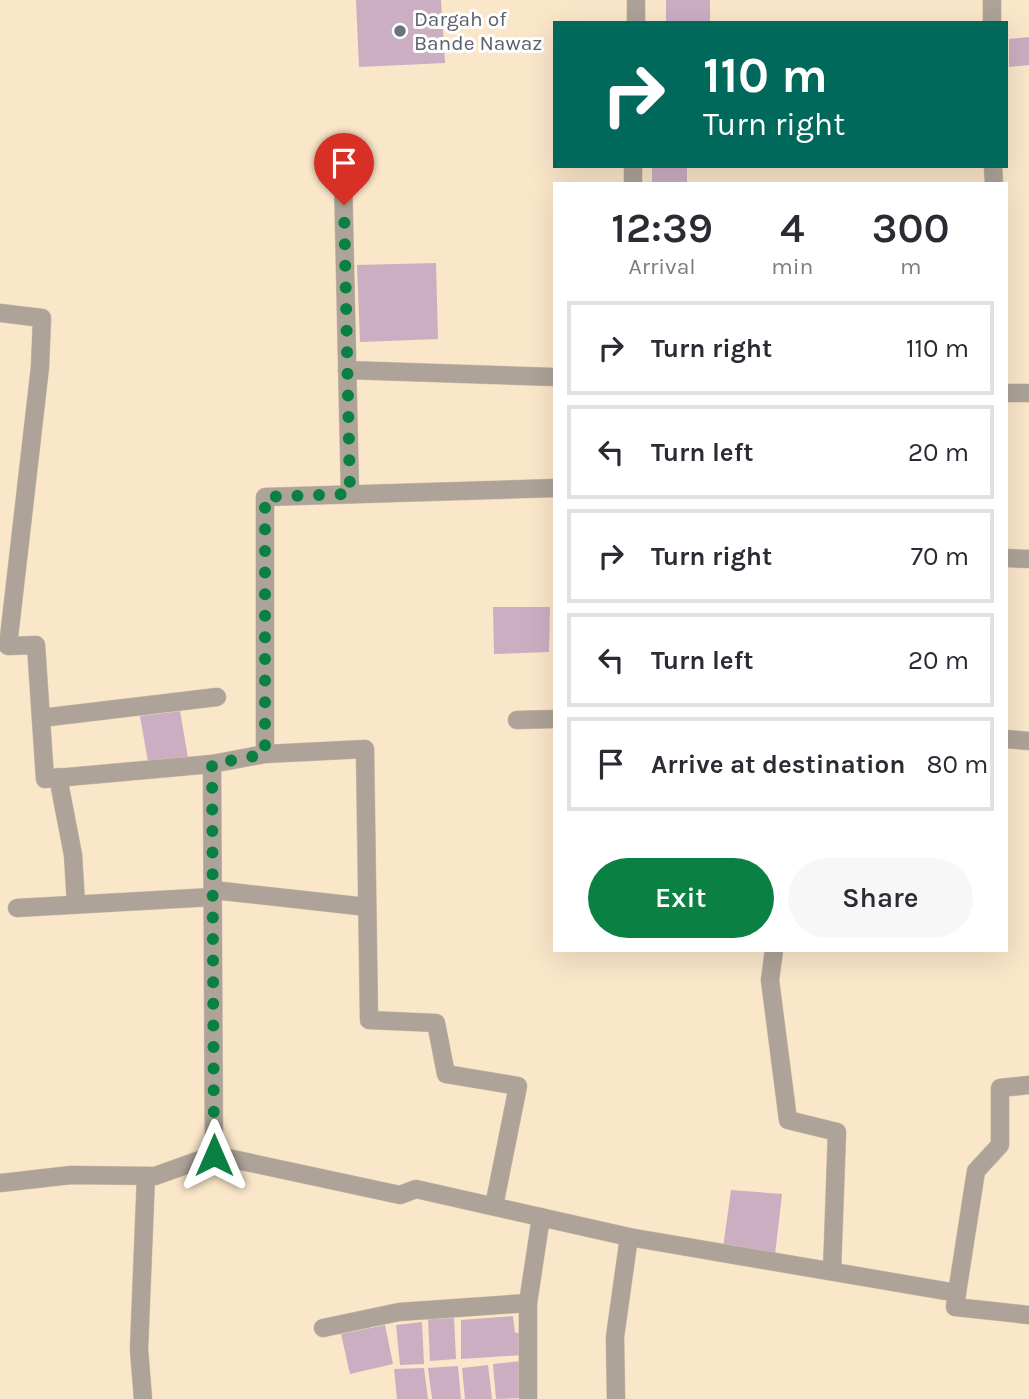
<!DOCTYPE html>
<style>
:root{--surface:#fff;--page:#f7f7f7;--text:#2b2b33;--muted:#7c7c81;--line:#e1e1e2;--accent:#0b8043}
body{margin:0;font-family:Karla,sans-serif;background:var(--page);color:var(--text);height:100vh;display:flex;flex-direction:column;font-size:26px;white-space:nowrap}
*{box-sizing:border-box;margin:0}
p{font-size:23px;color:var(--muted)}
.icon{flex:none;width:38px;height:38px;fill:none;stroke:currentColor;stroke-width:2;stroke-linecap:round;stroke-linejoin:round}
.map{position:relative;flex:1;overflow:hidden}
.details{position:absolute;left:553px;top:182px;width:455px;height:770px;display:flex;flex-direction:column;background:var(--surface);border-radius:0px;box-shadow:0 7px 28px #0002}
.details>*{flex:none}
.banner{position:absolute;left:553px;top:21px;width:455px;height:147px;border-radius:0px;box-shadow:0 7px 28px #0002;background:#00695c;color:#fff;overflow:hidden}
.pin{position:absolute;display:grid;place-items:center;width:60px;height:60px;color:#fff;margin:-72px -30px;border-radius:50% 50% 50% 0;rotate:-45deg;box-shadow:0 0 7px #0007}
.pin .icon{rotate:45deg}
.me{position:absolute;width:77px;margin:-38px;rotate:0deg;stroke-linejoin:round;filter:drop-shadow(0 0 5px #0008)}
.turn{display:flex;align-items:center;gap:24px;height:147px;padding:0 35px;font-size:32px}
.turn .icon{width:91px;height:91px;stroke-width:2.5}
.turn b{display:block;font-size:49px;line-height:60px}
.eta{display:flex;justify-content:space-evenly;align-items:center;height:119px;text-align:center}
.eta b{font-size:42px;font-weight:600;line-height:49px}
.primary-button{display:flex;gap:14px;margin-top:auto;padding:14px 35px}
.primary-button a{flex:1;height:80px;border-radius:42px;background:var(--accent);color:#fff;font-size:28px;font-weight:600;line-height:80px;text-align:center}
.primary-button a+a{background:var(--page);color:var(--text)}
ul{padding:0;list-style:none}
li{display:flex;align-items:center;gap:21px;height:94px;margin:0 14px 10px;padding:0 21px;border:4px solid var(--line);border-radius:0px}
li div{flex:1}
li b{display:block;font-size:26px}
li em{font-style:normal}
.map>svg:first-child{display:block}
.building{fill:#ccaec3}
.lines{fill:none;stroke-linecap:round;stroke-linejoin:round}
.minor-casing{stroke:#d4c2a9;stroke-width:19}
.minor{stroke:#ada398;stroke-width:18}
.route{stroke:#0b8043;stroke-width:12;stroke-dasharray:0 21.6}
.worship-dot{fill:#6b7280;stroke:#fff;stroke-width:2.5}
.labels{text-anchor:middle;stroke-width:6;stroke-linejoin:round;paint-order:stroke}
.worship-label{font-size:21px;fill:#5b616d;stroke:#fff;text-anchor:start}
</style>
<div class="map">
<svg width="1029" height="1399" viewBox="0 0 1029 1399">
<rect width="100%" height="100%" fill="#fae6c9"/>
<g class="building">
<path d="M 356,0 L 441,0 L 445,63 L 359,67 Z"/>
<rect x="666" y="0" width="44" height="23"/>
<path d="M 1029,37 L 1029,65 L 1009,67 L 1009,39 Z"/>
<rect x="652" y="166" width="35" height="18"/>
<path d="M 436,263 L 438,339 L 360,342 L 357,265 Z"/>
<path d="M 493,607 L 550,607 L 549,652 L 494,654 Z"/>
<path d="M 180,711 L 188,758 L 148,762 L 140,716 Z"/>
<path d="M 731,1190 L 782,1194 L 775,1255 L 723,1248 Z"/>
<path d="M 513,1316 L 515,1333 L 523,1332 L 523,1355 L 461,1359 L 461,1320 Z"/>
<path d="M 454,1318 L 456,1359 L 430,1361 L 428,1319 Z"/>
<path d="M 422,1322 L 424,1364 L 400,1365 L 396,1325 Z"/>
<path d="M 385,1325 L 393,1364 L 350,1374 L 341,1334 Z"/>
<path d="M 522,1361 L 524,1398 L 496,1399 L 493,1364 Z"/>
<path d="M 488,1365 L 492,1399 L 465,1399 L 462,1368 Z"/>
<path d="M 458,1366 L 461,1399 L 432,1399 L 428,1368 Z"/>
<path d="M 424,1368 L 428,1399 L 397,1399 L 394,1369 Z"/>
</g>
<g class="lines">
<defs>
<g id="minor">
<path d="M 992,0 L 992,23"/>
<path d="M 636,23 L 636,0"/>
<path d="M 993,166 L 994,184"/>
<path d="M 343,177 L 350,494"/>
<path d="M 633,184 L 633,166"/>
<path d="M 0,313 L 42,318 L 40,367 L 8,646 L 36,645 L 45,779 L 212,764"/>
<path d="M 347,370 L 555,377"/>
<path d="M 1006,393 L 1029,393"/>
<path d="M 1006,558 L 1029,559"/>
<path d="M 41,718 L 217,697"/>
<path d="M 517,720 L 555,719"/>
<path d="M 1006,739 L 1029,741"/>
<path d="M 265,754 L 365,749 L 369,1020 L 436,1023 L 446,1074 L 518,1086 L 494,1206"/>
<path d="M 58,777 L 73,855 L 76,904"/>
<path d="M 213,890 L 367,907"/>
<path d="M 17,908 L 212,897"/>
<path d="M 774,950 L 770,980 L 788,1120 L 837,1132 L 832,1271"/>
<path d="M 214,1155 L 212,764 L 265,754 L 265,497 L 555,488"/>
<path d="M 0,1183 L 71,1175 L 155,1176 L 214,1155 L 400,1195 L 416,1189 L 629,1237 L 957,1293 L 955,1307 L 1029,1315"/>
<path d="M 957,1293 L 976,1171 L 1000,1145 L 1000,1088 L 1029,1085"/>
<path d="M 323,1328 L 399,1312 L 528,1303"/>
<path d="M 143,1399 L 139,1349 L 146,1176"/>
<path d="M 528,1399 L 528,1303 L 541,1217"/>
<path d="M 616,1399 L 615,1337 L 629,1237"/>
</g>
</defs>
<use href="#minor" class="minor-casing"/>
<use href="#minor" class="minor"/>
</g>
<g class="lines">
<path class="route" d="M 214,1155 L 212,764 L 265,754 L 265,497 L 350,494 L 344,205"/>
</g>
<circle class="worship-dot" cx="400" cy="31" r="7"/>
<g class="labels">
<g class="worship-label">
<text x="414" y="26">Dargah of<tspan x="414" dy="24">Bande Nawaz</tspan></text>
</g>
</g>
</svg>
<div class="pin" style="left:344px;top:205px;background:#d93025"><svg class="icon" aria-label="arrive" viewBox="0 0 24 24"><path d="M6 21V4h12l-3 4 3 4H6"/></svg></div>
<svg class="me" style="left:214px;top:1155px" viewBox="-20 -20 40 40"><path d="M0-17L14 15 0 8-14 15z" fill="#0b8043" stroke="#fff" stroke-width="4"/></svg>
<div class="banner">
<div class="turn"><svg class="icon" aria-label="right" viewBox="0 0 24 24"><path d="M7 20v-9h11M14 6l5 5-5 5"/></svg><div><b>110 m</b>Turn right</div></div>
</div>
<section class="details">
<div class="eta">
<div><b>12:39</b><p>Arrival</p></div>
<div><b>4</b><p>min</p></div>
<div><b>300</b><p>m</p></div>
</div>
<ul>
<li><svg class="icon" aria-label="right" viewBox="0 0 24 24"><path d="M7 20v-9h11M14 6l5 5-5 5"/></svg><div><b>Turn right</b></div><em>110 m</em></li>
<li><svg class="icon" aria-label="left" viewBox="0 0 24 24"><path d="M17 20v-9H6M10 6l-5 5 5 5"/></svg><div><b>Turn left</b></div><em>20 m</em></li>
<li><svg class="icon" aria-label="right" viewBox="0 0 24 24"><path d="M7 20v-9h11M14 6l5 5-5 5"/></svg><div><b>Turn right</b></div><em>70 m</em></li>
<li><svg class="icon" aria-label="left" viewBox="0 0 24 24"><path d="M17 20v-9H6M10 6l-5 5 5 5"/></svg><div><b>Turn left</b></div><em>20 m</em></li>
<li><svg class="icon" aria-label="arrive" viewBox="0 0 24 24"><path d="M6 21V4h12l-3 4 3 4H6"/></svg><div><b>Arrive at destination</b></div><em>80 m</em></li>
</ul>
<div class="primary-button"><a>Exit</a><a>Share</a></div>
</section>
</div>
